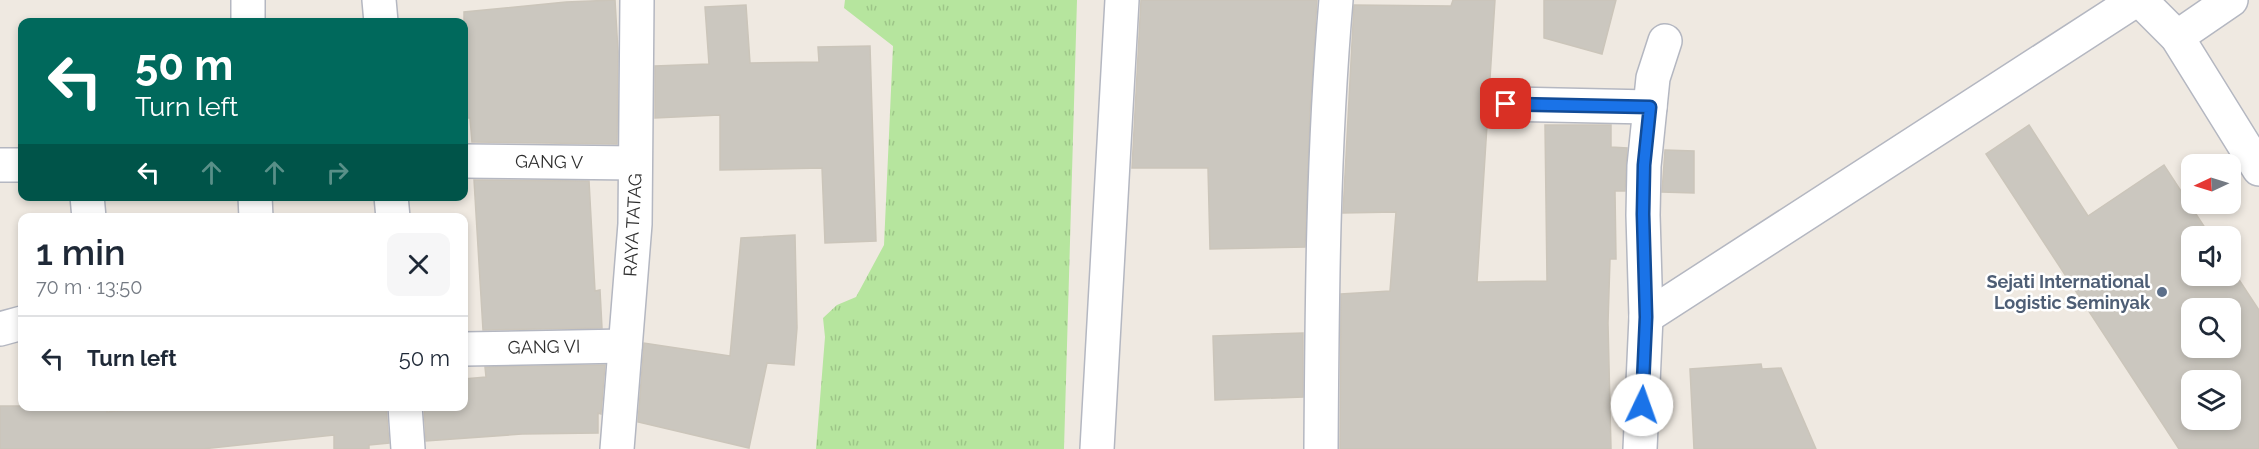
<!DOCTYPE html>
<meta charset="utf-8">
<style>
:root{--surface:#fff;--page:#f6f6f7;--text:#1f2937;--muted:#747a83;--line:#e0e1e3}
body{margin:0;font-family:Raleway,sans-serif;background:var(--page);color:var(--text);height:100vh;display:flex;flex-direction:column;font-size:22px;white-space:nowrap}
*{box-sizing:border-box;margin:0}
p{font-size:20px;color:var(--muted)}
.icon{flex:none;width:33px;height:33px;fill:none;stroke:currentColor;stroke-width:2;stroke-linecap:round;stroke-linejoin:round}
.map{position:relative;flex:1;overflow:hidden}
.side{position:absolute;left:18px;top:213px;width:450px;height:198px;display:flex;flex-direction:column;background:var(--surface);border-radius:12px;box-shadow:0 3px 9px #0003}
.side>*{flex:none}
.banner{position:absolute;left:18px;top:18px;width:450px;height:183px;border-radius:12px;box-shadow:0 3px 9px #0003;background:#00695c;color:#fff;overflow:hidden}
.needle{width:39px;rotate:266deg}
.fabs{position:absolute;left:2181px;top:154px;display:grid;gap:12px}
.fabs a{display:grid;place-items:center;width:60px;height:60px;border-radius:12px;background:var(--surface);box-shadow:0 3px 9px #0003;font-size:30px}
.pin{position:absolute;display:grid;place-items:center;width:51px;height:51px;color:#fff;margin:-26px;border-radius:12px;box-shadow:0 3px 9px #0006}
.me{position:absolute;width:66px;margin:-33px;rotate:3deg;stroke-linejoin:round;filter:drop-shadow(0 0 4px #0008)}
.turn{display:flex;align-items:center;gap:21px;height:126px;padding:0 18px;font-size:27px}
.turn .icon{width:78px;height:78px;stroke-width:2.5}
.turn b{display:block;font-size:42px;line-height:51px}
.lanes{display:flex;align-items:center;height:57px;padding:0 18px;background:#0003;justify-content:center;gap:30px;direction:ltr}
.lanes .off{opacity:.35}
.round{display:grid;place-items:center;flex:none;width:63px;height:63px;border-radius:12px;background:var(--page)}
.overview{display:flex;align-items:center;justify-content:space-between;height:102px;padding:0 18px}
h1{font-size:36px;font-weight:600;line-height:45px}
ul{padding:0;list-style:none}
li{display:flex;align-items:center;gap:18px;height:84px;padding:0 18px;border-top:2px solid var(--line)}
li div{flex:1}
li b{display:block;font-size:22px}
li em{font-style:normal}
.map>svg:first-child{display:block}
.grass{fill:url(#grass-tufts)}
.building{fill:#cbc7bf;stroke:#cbc5ba;stroke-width:1.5;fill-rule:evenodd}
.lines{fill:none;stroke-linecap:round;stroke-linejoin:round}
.minor-casing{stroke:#b4b7c1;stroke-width:36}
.minor{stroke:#fff;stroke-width:33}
.route-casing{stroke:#114b97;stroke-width:15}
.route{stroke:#1a73e8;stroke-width:10}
.service-dot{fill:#5c6f8a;stroke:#fff;stroke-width:2}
.labels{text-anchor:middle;stroke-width:5;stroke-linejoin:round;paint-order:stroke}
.street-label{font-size:18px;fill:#2e2e2e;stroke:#fff}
.service-label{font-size:18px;font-weight:bold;fill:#4e5e75;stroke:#fff;text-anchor:end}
</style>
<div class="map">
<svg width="2259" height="449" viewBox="0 0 2259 449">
<defs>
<pattern id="grass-tufts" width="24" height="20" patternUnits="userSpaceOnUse" patternTransform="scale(1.5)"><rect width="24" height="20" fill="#b6e59e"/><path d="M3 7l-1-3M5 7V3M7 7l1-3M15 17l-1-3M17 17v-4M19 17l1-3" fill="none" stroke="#9dc588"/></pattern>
</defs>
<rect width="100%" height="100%" fill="#efe9e1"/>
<path class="grass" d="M 845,0 L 1077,0 L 1064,449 L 816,449 L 825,337 L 823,318 L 837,305 L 856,297 L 884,245 L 893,46 L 844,8 Z"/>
<g class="building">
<path d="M 615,0 L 618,52 L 617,144 L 472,142 L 470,118 L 464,118 L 464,12 L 566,2 Z"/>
<path d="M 1141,0 L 1317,0 L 1310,111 L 1305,247 L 1210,249 L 1208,168 L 1132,168 Z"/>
<path d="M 1453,0 L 1495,0 L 1477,282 L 1547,281 L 1545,125 L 1611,125 L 1611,147 L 1627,148 L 1625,191 L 1615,191 L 1616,259 L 1610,259 L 1608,323 L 1611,449 L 1340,449 L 1341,294 L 1390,291 L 1396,212 L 1343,213 L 1354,5 L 1451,6 Z"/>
<path d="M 1544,0 L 1616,0 L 1602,54 L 1544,38 Z"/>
<path d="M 746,5 L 750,63 L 819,62 L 818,47 L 870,46 L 876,241 L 825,243 L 822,168 L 720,170 L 720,115 L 655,118 L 655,66 L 709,64 L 705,7 Z"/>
<path d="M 2029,125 L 2088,216 L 2164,165 L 2211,237 L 2192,237 L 2192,276 L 2230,276 L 2230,266 L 2259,310 L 2259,449 L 2179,449 L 1986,154 ZM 2192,309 L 2230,309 L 2230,348 L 2192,348 ZM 2192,381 L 2230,381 L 2230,420 L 2192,420 Z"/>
<path d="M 1665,150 L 1694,151 L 1694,193 L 1662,192 Z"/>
<path d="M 474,180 L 589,181 L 595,291 L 600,290 L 602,328 L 483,330 Z"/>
<path d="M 795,235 L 797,328 L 794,365 L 767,363 L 749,448 L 638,422 L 644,343 L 730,356 L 741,238 Z"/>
<path d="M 1303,333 L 1303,397 L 1215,400 L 1213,336 Z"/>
<path d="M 1761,364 L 1762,369 L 1781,368 L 1816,449 L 1694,449 L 1690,369 Z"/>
<path d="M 605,365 L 601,414 L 598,413 L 598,433 L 522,434 L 426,441 L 424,406 L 464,406 L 464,379 L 486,377 L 485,367 Z"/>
<path d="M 0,406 L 107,406 L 107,412 L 171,406 L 386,406 L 389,443 L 369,445 L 369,449 L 334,449 L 334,435 L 202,449 L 0,449 Z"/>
</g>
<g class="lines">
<defs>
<g id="minor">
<path d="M 248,0 L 248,22"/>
<path d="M 379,0 L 381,22"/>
<path d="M 2140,0 L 2177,37 L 2259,169"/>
<path d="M 2177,37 L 2231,0"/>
<path d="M 1506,104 L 1650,107"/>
<path d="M 464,161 L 635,163"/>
<path d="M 0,165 L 22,165"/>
<path d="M 87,196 L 89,218"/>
<path d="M 255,196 L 256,218"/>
<path d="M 391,196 L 393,218"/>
<path d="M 1646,317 L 2136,0"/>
<path d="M 0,329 L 22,323"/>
<path d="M 464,349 L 625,346"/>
<path d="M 405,406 L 408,449"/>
<path d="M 617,449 L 635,224 L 637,0"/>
<path d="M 1097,449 L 1122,0"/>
<path d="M 1321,449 C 1322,299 1323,150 1336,0"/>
<path d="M 1640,449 L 1646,317 L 1643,215 L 1644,166 L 1653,78 L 1665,41"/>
</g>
</defs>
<use href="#minor" class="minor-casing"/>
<use href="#minor" class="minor"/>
</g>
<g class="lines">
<defs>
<path id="route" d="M 1506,104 L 1650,107 L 1644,165 L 1643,214 L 1646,317 L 1642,405"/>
</defs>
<use href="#route" class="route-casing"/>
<use href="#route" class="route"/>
</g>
<circle class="service-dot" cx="2162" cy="292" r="6"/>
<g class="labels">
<g class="street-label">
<text transform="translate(549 162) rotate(1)" y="6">GANG V</text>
<text transform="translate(633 225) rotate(-87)" y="6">RAYA TATAG</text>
<text transform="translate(544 347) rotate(-1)" y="6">GANG VI</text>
</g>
<g class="service-label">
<text x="2150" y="288">Sejati International<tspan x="2150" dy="21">Logistic Seminyak</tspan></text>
</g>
</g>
</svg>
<div class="fabs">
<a><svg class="needle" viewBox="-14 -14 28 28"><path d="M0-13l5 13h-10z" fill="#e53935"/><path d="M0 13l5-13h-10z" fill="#747a83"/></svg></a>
<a><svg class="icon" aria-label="sound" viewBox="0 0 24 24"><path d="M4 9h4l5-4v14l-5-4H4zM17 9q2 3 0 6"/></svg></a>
<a><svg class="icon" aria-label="search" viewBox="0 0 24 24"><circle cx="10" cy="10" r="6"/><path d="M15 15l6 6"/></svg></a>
<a><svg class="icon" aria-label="layers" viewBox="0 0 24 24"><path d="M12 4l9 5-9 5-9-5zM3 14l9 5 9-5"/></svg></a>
</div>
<div class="pin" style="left:1506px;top:104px;background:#d93025"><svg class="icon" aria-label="arrive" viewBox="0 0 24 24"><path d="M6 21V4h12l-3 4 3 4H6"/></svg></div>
<svg class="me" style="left:1642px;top:405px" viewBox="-20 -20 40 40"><circle r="19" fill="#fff"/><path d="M0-13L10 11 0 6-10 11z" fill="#1a73e8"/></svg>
<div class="banner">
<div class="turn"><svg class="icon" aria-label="left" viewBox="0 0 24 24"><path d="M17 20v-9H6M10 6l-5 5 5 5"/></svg><div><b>50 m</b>Turn left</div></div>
<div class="lanes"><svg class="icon" aria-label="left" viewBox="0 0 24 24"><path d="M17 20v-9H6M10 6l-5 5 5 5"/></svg><svg class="icon off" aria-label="ahead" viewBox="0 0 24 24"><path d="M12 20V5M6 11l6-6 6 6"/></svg><svg class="icon off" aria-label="ahead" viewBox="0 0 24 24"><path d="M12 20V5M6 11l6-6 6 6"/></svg><svg class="icon off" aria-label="right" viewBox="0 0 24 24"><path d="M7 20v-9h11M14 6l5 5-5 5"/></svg></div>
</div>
<section class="side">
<div class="overview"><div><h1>1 min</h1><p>70 m · 13:50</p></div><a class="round"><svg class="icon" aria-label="close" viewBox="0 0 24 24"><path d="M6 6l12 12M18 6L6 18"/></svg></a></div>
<ul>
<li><svg class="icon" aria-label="left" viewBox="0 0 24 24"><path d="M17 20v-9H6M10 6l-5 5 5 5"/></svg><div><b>Turn left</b></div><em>50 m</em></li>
</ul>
</section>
</div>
